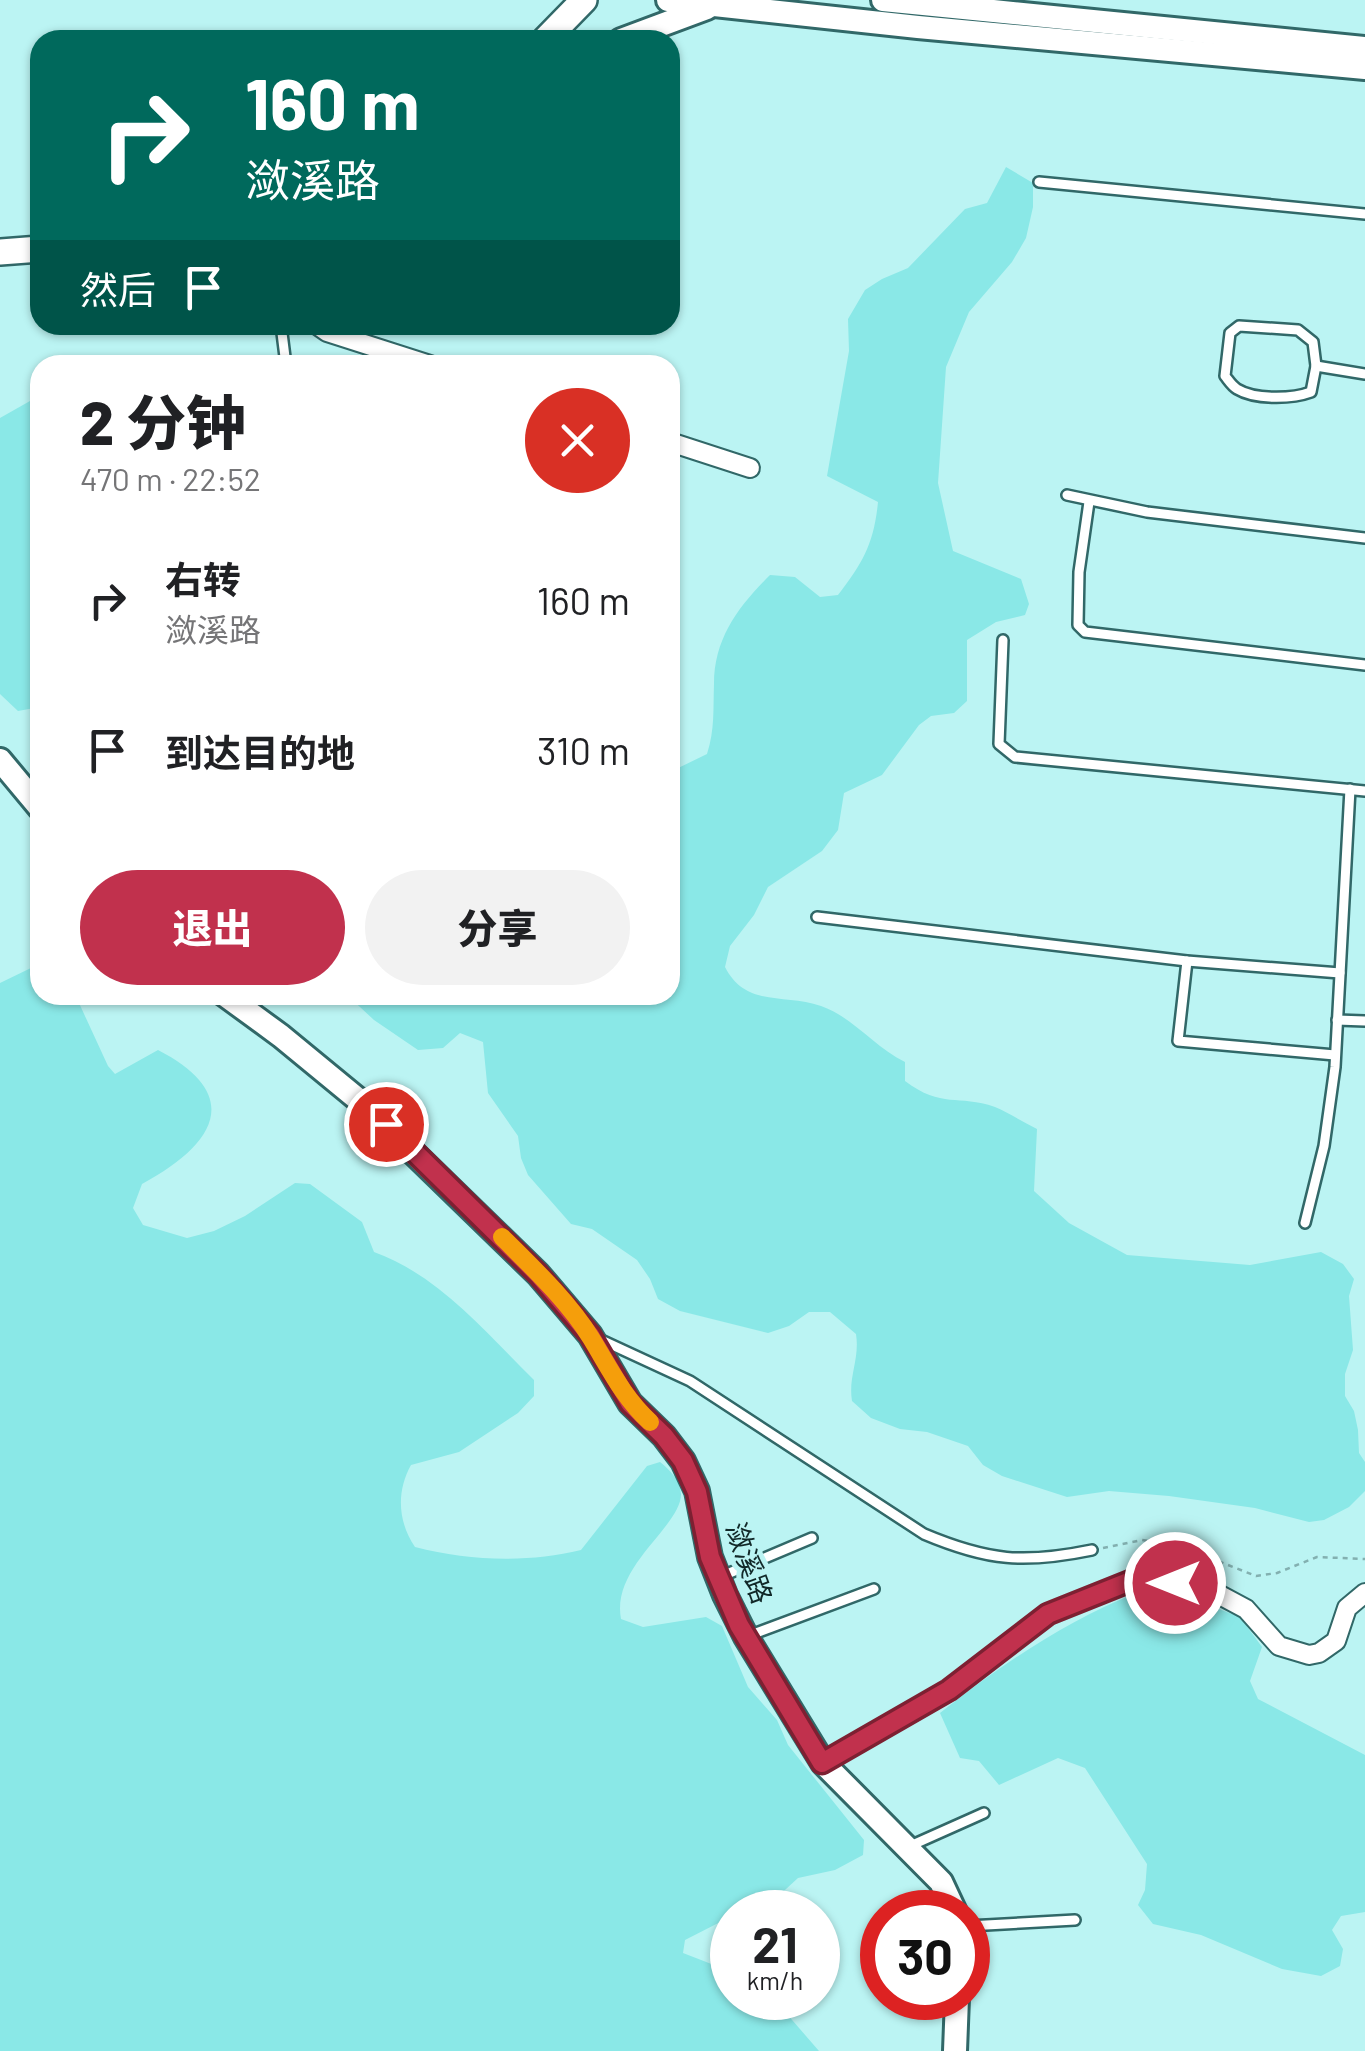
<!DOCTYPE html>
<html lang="zh">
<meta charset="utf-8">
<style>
:root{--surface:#fff;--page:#f2f2f2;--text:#202124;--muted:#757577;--accent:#c1314d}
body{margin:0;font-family:Barlow,"Noto Sans SC",sans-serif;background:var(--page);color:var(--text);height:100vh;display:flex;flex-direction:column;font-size:38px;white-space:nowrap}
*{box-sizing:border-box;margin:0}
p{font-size:32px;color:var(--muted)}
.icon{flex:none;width:55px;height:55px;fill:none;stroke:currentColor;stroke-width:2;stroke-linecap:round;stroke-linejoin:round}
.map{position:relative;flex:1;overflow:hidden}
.sheet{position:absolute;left:30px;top:355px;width:650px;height:650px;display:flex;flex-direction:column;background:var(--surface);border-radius:30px;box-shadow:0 2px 8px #0004}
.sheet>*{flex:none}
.top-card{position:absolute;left:30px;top:30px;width:650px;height:305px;border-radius:30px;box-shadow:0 2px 8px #0004;background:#00695c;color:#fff;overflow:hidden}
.speed{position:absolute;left:710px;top:1890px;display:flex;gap:20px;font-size:50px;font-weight:700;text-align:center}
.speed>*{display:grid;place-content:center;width:130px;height:130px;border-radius:50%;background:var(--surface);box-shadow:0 2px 8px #0004;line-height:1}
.speed small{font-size:25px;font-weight:400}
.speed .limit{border:15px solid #d22;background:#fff;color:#111}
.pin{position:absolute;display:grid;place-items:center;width:85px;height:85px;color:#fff;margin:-42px;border:5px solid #fff;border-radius:50%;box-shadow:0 2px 10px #0007}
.me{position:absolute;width:110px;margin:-55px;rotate:270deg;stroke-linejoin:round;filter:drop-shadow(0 0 8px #0008)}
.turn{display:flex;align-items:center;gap:35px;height:210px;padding:0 50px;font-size:45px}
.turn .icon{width:130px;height:130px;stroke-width:2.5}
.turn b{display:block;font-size:70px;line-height:85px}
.then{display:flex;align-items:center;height:95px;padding:0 50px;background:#0003;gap:20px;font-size:38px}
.round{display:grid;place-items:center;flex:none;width:105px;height:105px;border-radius:52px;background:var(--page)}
.head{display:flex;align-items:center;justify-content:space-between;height:170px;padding:0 50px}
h1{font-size:60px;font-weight:800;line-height:75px}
.button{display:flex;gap:20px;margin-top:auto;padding:20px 50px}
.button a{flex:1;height:115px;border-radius:60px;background:var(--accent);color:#fff;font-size:40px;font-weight:800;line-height:115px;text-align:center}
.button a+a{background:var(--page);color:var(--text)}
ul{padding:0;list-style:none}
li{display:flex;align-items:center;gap:30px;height:150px;padding:0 50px}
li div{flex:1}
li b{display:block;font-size:38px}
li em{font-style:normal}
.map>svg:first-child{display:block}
.green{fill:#8ae8e7}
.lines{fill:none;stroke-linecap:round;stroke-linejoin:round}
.lane-casing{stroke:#316868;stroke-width:14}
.street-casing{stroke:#316868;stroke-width:22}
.secondary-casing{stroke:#316868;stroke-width:28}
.primary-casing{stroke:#316868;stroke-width:30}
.path{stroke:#83b0b0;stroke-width:2.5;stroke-dasharray:5 5;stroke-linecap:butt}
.lane{stroke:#fff;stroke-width:9}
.street{stroke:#fff;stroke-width:18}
.secondary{stroke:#fff;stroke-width:22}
.primary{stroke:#fff;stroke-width:25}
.route-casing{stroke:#7d2032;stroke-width:25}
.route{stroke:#c1314d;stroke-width:18}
.slow{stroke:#f59e0b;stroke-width:18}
.labels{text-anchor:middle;stroke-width:10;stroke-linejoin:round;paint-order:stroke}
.street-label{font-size:28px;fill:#112828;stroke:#bbf4f3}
</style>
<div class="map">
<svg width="1365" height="2051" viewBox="0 0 1365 2051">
<rect width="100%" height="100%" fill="#bbf4f3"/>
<g class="green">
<path d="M 1006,167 L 1033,183 L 1033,207 L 1026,238 L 1012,262 L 969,312 L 946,367 L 938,483 L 953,551 L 1021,579 L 1029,604 L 1025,615 L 996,622 L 967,640 L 967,701 L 954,713 L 931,716 L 919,725 L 882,775 L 844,793 L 838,830 L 822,851 L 768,887 L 754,915 L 730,946 L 725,967 C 746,1008 784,993 821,1006 C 853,1017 874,1047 905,1062 L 905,1081 C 942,1109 958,1094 995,1107 C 1009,1113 1023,1122 1037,1129 L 1034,1191 L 1069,1223 L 1127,1255 L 1250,1265 L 1321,1252 L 1343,1264 L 1354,1279 L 1349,1296 L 1353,1350 L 1345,1374 L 1345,1396 L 1354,1411 L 1358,1430 L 1359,1453 L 1365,1462 L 1365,1491 L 1349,1507 L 1324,1520 L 1309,1522 L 1255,1508 L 1169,1496 L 1109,1491 L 1067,1497 L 1002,1476 L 983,1465 L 968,1446 L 927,1432 L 900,1429 L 871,1418 L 852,1401 C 848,1377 860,1359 856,1334 L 830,1312 L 809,1312 L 789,1326 L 768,1333 L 680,1311 L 658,1299 L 650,1279 L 637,1260 L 592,1229 L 571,1224 L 528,1175 L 521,1158 L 518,1136 L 488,1093 L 483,1042 L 460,1033 L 443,1048 L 418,1050 L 374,1020 L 347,995 L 670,995 L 670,772 L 707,754 C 715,729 713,710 714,684 C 714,638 739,606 770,575 L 795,577 L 820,597 L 838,595 C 863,563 874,543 878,502 L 827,476 L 849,351 L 848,319 L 865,290 L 882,279 L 908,268 L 965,209 L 987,203 Z"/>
<path d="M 40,400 L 40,707 L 18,711 L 0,694 L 0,418 L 30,401 Z"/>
<path d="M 33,967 L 40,970 L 40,995 L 71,995 L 79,1003 L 108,1066 L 115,1074 L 158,1050 C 247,1096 213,1146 142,1184 L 133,1208 L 143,1225 L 187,1238 L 214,1231 L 245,1216 L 295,1183 L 310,1184 L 362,1222 L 374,1252 C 440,1276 485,1332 534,1380 L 534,1396 L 518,1413 L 459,1452 L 411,1465 C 396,1492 398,1522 415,1547 C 469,1561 527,1563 581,1550 L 647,1466 L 660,1462 C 670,1470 680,1480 681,1494 C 681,1527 611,1566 621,1619 L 643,1627 L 706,1617 L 722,1626 L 748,1687 L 777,1720 L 788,1745 L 864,1840 L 863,1855 L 835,1870 L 798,1878 L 773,1901 L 732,1912 L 732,1916 L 685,1940 L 683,1953 L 732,1972 L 732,1998 L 773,1998 L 819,2051 L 0,2051 L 0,983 Z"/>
<path d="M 1136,1593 L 1203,1603 L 1240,1617 L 1262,1647 L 1250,1681 L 1258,1699 L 1365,1755 L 1365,1912 L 1341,1916 L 1332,1930 L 1343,1949 L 1340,1966 L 1321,1976 L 1282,1969 L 1201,1935 L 1153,1924 L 1138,1905 L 1145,1890 L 1147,1864 L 1085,1768 L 1058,1758 L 999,1785 L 979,1761 L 960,1758 L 940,1713 C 1001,1665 1064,1622 1136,1593 Z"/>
</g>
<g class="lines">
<defs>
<g id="lane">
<path d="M 1039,182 L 1365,214"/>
<path d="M 281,325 L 286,365"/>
<path d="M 1239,326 L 1298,330 L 1313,342 L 1316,366 L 1311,392 C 1292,399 1255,400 1237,389 C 1232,386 1229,381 1225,376 L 1230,333 Z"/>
<path d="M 1316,366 L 1365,374"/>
<path d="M 1067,495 L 1147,512 L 1365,538"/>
<path d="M 1089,502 L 1079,572 L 1078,625 L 1085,632 L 1365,665"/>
<path d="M 1003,640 L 999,744 L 1015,757 L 1365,791"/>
<path d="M 817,917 L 1187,961 L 1340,973"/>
<path d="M 1187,961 L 1178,1041 L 1335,1055"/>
<path d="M 1337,1020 L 1365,1021"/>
<path d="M 1305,1223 L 1324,1146 L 1335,1067 L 1350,789"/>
<path d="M 597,1338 L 690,1381 L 924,1534 C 988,1561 1024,1564 1092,1550"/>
<path d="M 720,1577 L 812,1538"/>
<path d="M 748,1636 L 874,1589"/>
<path d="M 910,1846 L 984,1813"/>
<path d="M 968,1926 L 1075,1920"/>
</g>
<g id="street">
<path d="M 317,325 L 327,332 L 430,365"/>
<path d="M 670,442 L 750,468"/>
<path d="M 823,1763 L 949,1691 L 1048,1614 L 1133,1580 L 1175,1583 L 1218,1594 L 1246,1609 L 1279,1646 L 1309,1655 L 1319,1653 L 1336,1641 L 1347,1608 L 1365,1593"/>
</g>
<g id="secondary">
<path d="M 668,0 L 918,27 L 1365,68"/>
<path d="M 883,0 L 1365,48"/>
<path d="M 621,40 L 707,8"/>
<path d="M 0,760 L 40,808"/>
<path d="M 225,995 L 281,1036 L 360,1101 L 538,1274 L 590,1335 L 630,1403 L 664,1436 L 683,1461 L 697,1491 L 710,1557 L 725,1595 L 746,1637 L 823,1763 L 941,1882 L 955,1912"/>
<path d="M 955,2051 L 957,1998"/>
</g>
<g id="primary">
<path d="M 545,40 L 584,0"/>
<path d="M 0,252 L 40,249"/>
</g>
</defs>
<use href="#lane" class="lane-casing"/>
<use href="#street" class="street-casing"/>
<use href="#secondary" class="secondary-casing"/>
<use href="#primary" class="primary-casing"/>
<path class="path" d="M 1103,1548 L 1142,1540 L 1177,1545 L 1256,1576 L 1277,1573 L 1317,1557 L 1365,1559"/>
<use href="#lane" class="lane"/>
<use href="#street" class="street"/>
<use href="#secondary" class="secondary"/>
<use href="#primary" class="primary"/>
</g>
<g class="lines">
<defs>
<path id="route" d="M 386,1124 L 538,1274 L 590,1335 L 630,1403 L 664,1436 L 683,1461 L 697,1492 L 710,1557 L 739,1625 L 822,1763 L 949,1690 L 1048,1614 L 1133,1580 L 1175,1583"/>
</defs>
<use href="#route" class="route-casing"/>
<use href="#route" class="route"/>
<path class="slow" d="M 502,1237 C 533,1268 568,1301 591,1338 C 610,1369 623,1397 650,1422"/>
</g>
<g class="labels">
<g class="street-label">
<text transform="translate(749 1563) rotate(70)" y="10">潋溪路</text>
</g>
</g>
</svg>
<div class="speed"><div>21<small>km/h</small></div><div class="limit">30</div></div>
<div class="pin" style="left:386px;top:1124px;background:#d93025"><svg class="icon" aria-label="arrive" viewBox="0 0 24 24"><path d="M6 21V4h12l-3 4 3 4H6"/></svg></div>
<svg class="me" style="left:1175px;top:1583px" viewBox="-20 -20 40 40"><circle r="17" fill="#c1314d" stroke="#fff" stroke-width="3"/><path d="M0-11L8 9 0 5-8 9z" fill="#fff"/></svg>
<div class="top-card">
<div class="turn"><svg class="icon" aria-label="right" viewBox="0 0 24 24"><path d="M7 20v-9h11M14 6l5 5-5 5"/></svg><div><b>160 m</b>潋溪路</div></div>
<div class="then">然后<svg class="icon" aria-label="arrive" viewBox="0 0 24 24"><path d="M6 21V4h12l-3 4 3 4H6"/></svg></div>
</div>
<section class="sheet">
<div class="head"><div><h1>2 分钟</h1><p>470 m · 22:52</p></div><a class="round" style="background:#d93025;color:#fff"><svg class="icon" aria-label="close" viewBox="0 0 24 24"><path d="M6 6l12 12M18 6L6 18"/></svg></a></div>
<ul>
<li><svg class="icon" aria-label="right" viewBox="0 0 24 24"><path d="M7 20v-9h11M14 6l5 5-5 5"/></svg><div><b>右转</b><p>潋溪路</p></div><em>160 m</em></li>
<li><svg class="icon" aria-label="arrive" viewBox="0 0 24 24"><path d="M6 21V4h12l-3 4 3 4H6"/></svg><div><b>到达目的地</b></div><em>310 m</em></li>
</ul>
<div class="button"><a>退出</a><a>分享</a></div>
</section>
</div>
